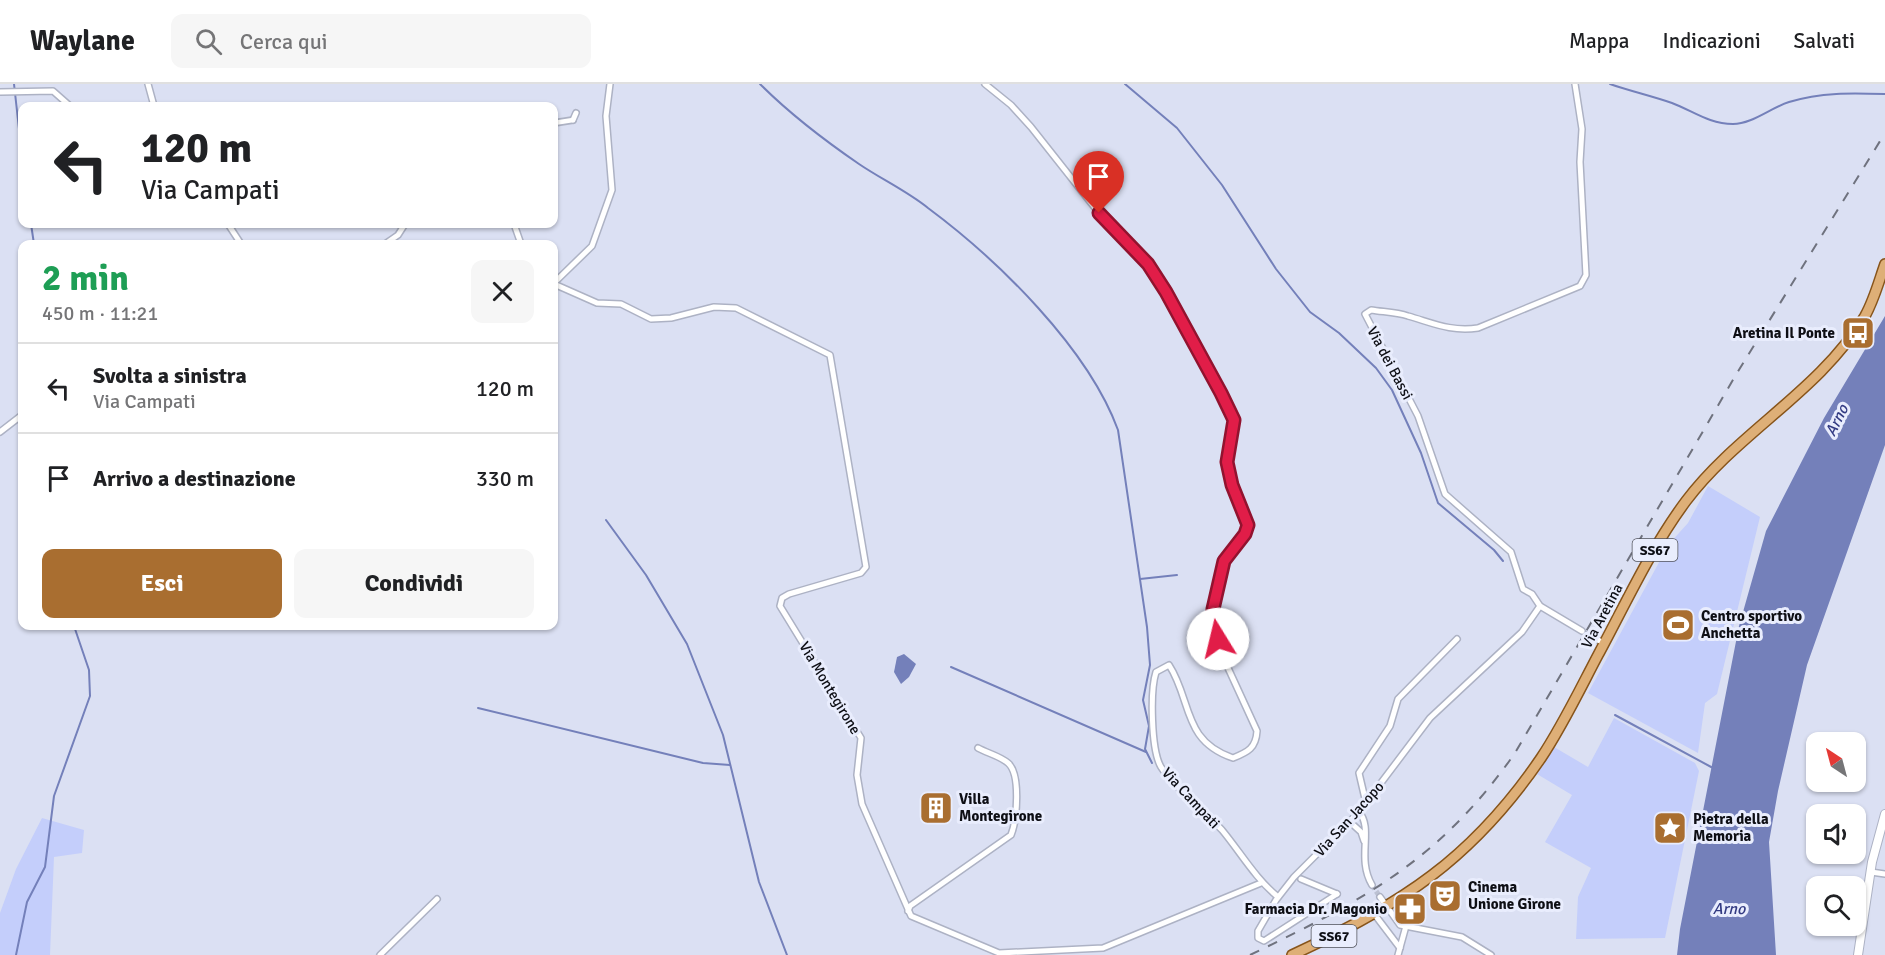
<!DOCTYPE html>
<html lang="it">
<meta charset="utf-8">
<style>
:root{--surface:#fff;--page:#f6f6f6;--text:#202124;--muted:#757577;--line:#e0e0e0;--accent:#a96e30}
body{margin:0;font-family:Signika,sans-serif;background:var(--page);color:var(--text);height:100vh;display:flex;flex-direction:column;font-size:22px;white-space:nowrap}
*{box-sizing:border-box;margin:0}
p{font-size:20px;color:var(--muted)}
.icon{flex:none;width:33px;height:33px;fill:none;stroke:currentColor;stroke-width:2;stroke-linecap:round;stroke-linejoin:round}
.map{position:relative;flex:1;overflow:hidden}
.panel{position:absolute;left:18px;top:156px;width:540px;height:390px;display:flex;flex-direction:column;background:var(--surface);border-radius:12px;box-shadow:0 2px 4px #0004}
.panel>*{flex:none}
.banner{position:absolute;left:18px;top:18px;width:540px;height:126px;border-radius:12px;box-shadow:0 2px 4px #0004;background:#fff;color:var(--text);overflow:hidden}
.needle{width:39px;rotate:324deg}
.fabs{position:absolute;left:1806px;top:648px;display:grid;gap:12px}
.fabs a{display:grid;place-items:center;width:60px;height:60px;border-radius:12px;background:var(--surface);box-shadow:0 2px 4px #0004;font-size:30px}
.pin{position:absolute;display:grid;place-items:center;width:51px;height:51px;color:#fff;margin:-62px -26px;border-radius:50% 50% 50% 0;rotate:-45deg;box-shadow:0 0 6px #0007}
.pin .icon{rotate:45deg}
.me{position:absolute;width:66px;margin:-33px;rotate:351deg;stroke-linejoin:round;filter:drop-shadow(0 0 4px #0008)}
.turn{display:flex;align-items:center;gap:21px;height:126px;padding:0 24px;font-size:27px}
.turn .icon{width:78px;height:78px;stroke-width:2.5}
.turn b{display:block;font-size:42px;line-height:51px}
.round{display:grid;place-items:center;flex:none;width:63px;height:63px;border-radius:12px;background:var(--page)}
.overview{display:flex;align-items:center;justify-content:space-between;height:102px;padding:0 24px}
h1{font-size:36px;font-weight:700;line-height:45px;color:#1e9e55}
.primary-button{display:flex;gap:12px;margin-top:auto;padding:12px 24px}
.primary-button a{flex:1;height:69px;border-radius:12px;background:var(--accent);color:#fff;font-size:24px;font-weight:700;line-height:69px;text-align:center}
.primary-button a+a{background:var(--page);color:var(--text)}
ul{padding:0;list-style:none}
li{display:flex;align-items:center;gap:18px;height:90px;padding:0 24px;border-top:2px solid var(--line)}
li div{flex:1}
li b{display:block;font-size:22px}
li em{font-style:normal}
header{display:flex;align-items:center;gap:36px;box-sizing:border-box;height:84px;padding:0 30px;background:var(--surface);border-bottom:2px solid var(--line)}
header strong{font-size:28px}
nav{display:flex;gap:33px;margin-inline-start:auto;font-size:21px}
.search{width:420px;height:54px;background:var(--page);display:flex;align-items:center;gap:15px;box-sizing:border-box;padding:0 21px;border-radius:12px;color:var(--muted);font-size:22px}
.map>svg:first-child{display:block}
.green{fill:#c4cefb}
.water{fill:#7480ba}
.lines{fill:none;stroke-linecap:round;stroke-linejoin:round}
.stream{stroke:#7480ba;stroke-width:2}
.minor-tunnel{stroke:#bcc1d2;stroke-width:5;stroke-dasharray:5 2.5;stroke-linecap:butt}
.pedestrian-casing{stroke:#adb2c4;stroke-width:8}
.minor-casing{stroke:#adb2c4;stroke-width:8}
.secondary-casing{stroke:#adb2c4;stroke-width:10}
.primary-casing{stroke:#87541a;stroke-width:12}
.pedestrian{stroke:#fff;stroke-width:4.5}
.minor{stroke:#fff;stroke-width:5}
.secondary{stroke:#fff;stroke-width:8}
.primary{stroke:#deaf77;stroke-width:9}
.rail{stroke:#6f727e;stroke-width:2;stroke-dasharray:10 10;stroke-linecap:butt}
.route-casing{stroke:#92132f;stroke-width:15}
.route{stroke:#e11d48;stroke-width:10}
.labels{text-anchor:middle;stroke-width:6;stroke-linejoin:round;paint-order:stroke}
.shield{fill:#e9edfd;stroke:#50525b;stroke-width:1.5}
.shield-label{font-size:14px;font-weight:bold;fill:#0e0f15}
.poi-label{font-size:15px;font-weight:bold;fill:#0e0f15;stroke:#e9edfd;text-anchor:start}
.street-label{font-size:15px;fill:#0e0f15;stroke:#e9edfd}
.water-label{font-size:16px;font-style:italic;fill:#333b83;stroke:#e9edfd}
</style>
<header>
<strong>Waylane</strong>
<div class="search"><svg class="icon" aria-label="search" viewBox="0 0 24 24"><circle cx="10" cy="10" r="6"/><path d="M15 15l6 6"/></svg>Cerca qui</div>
<nav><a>Mappa</a><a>Indicazioni</a><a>Salvati</a></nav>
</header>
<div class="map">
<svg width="1885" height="871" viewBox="0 0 1885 871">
<rect width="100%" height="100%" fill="#dbe0f3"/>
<g class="green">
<path d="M 1708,402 L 1760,433 L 1717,610 L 1705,619 L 1698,669 L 1588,609 L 1669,460 L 1688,439 Z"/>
<path d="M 1614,634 L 1695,679 L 1699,687 L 1665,854 L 1576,855 L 1578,813 L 1591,784 L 1545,758 L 1572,711 L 1537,690 L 1554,663 L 1588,683 Z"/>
<path d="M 42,734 L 84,746 L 82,769 L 54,773 L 50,871 L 0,871 L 0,829 L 16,785 Z"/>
</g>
<g class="water">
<path d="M 1885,232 L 1885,361 L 1807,581 L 1778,707 L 1769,758 L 1776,871 L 1677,871 L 1680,845 L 1739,542 L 1766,447 L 1824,334 Z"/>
<path d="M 904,570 L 916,580 L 909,593 L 901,600 L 894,588 L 897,573 Z"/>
</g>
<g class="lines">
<g class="stream">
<path d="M 14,0 L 22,72"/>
<path d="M 760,0 C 790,30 824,56 859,80 C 881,95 907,107 928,124 C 998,176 1088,264 1118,346 L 1147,543 L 1150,581 L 1143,616 L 1149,642 L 1145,665 L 1152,679"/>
<path d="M 1125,0 L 1177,44 L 1222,101 L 1276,185 L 1310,228 L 1339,249 L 1376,284 L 1392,306 L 1421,369 L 1438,419 L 1494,466 L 1503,477"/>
<path d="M 1610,0 C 1630,7 1652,12 1672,19 C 1693,27 1709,40 1733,40 C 1752,40 1770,24 1789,18 C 1821,8 1852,9 1885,10"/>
<path d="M 31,140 L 34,160"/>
<path d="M 606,436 L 646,491 L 687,560 L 723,651 L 759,798 L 787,871"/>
<path d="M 1140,495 L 1177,491"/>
<path d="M 951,583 L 1146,668"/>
<path d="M 478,624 L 703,679 L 730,681"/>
<path d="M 1615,631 L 1713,684"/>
<path d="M 16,871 L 27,818 L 45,783 L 54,712 L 90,612 L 89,586 L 74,542"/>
</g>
<g class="minor-tunnel">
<path d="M 1582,547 L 1594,554"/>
<path d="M 1372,801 L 1380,813"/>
</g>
<defs>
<path id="pedestrian" d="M 554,39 L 573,36"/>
<g id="minor">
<path d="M 148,0 L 154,22"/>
<path d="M 985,0 L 1011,21 L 1031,43 L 1099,129 L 1147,180 L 1166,208 L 1234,336 L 1227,378 L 1232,401 L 1248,441 L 1245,450 L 1224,477 L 1212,537 L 1223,573 L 1257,647 C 1256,664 1248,668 1233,674 C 1182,657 1192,616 1169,581 L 1156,588 C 1150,607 1151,666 1161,683 C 1172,701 1206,729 1222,746 C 1241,769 1255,794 1278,813"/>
<path d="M 1575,0 L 1582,45 L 1580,78 L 1586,191 L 1580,202 L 1478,244 C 1451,248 1433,239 1408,232 C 1396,228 1383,228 1371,226 L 1365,230 L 1418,332 L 1445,410 L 1511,468 L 1523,505 L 1532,510 L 1540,522 L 1582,547"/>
<path d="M 0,8 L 53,7 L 70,22"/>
<path d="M 573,36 L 576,29"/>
<path d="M 228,140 L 241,160"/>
<path d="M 514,140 L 521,160"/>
<path d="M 385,160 L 398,151 L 405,140"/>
<path d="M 554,199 L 592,162 L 612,106 L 606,32 L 610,0"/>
<path d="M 554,200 L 597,219 L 621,220 L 651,235 L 671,234 L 714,223 L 736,224 L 830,271 L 866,483 L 861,489 L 789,510 L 782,514 L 780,522 L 861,654 L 857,691 L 862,720 L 911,832 L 999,869 L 1103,864 L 1261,799"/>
<path d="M 0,348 L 22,331"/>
<path d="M 1594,554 L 1604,559"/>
<path d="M 1366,719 L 1359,689 L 1390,642 L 1398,615 L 1457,555"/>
<path d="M 1359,728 C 1374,745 1356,774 1372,801"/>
<path d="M 1350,738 L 1361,748 L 1364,757"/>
<path d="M 1871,788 L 1885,790"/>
<path d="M 1301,795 L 1337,810"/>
<path d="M 1337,810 L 1264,857 L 1258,854 L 1258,847 L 1276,816 L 1294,793 L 1359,728 L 1430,634 L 1522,548 L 1540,522"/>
<path d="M 1380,813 L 1400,841 L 1462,853 L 1491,871"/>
<path d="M 908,827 L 910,822 L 1011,751 C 1017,736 1021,690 1008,679 C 1000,672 987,669 978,664"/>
<path d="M 1375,831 L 1400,864"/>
<path d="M 380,871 L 437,815"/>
<path d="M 1398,871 L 1406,842"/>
</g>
<path id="secondary" d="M 1858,871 L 1872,778 L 1885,730"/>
<path id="primary" d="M 1292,871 C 1401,821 1472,775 1541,674 C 1563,641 1580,605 1598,571 C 1626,519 1651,464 1686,417 C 1738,348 1820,307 1865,232 C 1874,216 1879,197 1885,180"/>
</defs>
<use href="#pedestrian" class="pedestrian-casing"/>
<use href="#minor" class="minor-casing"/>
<use href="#secondary" class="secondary-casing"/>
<use href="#primary" class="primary-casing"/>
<use href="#pedestrian" class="pedestrian"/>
<use href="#minor" class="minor"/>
<use href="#secondary" class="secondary"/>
<use href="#primary" class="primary"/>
<path class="rail" d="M 1250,871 C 1364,816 1440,776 1515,669 L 1737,289 L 1885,49"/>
</g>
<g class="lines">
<defs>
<path id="route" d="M 1099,129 L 1148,180 L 1166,208 L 1221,309 L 1234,336 L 1227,378 L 1232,401 L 1248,441 L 1245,450 L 1224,477 L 1213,525 L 1212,537 L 1218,555"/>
</defs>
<use href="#route" class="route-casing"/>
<use href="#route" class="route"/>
</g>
<defs>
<symbol id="bus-square" viewBox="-11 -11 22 22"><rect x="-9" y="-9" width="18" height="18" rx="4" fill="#a96e30" stroke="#e9edfd"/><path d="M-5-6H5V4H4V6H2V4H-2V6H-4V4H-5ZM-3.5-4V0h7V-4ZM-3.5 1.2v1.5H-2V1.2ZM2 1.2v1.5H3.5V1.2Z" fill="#fff"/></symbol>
<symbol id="stadium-square" viewBox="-11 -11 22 22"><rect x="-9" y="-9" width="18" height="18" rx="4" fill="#a96e30" stroke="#e9edfd"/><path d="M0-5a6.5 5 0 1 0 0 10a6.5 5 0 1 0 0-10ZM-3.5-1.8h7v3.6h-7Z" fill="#fff"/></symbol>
<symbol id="building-square" viewBox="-11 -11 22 22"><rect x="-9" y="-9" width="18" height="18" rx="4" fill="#a96e30" stroke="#e9edfd"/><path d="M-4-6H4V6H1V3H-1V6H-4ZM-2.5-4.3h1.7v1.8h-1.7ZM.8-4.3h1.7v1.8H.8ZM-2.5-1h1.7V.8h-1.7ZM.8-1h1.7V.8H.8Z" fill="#fff"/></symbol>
<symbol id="sight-square" viewBox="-11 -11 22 22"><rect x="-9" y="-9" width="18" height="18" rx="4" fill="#a96e30" stroke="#e9edfd"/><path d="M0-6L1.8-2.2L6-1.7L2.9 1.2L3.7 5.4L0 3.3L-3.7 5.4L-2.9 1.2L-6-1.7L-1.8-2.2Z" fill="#fff"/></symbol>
<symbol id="theatre-square" viewBox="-11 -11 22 22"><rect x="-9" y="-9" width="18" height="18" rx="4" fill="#a96e30" stroke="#e9edfd"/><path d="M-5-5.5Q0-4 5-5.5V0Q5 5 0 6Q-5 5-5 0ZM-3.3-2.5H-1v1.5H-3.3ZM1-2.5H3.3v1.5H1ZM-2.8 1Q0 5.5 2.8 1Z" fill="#fff"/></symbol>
<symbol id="pharmacy-square" viewBox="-11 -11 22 22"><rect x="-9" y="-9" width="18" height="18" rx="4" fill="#a96e30" stroke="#e9edfd"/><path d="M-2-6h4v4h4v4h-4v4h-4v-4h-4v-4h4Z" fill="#fff"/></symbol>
</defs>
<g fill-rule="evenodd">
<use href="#bus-square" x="1839" y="230" width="38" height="38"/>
<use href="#stadium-square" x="1659" y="522" width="38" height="38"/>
<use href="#building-square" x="917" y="705" width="38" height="38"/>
<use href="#sight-square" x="1651" y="725" width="38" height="38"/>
<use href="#theatre-square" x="1426" y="793" width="38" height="38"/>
<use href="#pharmacy-square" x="1391" y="806" width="38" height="38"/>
</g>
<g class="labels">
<g class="shield">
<rect x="1632.5" y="455" width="45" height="22" rx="4.5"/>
<rect x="1311.5" y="841" width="45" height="22" rx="4.5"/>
</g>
<g class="shield-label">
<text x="1655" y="471">SS67</text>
<text x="1334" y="857">SS67</text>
</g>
<g class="poi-label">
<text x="1835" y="254" text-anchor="end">Aretina Il Ponte</text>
<text x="1701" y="537">Centro sportivo<tspan x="1701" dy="17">Anchetta</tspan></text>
<text x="959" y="720">Villa<tspan x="959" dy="17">Montegirone</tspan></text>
<text x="1693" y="740">Pietra della<tspan x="1693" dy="17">Memoria</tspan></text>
<text x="1468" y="808">Cinema<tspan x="1468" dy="17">Unione Girone</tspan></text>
<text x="1387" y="830" text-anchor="end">Farmacia Dr. Magonio</text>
</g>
<g class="street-label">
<text transform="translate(1390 279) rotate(62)" y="5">Via dei Bassi</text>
<text transform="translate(1602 532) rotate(-62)" y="5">Via Aretina</text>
<text transform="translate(830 604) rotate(59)" y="5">Via Montegirone</text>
<text transform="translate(1191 714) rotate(47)" y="5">Via Campati</text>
<text transform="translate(1349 735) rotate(-48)" y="5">Via San Jacopo</text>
</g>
<g class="water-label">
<text transform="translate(1836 336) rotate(-64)" y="6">Arno</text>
<text x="1729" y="830">Arno</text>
</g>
</g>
</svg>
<div class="fabs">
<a><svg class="needle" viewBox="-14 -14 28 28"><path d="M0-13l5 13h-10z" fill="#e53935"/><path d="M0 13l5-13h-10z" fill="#757577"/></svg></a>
<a><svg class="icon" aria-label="sound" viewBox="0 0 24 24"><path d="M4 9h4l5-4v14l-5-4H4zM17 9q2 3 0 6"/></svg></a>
<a><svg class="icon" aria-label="search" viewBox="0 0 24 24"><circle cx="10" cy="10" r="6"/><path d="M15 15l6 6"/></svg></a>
</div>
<div class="pin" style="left:1099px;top:129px;background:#d93025"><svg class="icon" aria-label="arrive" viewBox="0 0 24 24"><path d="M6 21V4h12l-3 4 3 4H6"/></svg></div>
<svg class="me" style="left:1218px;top:555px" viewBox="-20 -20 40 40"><circle r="19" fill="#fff"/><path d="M0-13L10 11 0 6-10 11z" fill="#e11d48"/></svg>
<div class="banner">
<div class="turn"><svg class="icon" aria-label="left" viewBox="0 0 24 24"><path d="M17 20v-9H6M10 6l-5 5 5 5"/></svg><div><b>120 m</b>Via Campati</div></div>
</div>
<section class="panel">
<div class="overview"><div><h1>2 min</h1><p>450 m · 11:21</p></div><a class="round"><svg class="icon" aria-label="close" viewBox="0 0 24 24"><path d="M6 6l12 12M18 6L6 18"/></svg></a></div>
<ul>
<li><svg class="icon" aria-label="left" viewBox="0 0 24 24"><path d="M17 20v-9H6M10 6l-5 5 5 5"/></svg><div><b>Svolta a sinistra</b><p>Via Campati</p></div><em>120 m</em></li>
<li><svg class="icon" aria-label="arrive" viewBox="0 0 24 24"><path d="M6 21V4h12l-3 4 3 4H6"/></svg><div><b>Arrivo a destinazione</b></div><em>330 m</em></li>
</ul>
<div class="primary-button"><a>Esci</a><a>Condividi</a></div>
</section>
</div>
